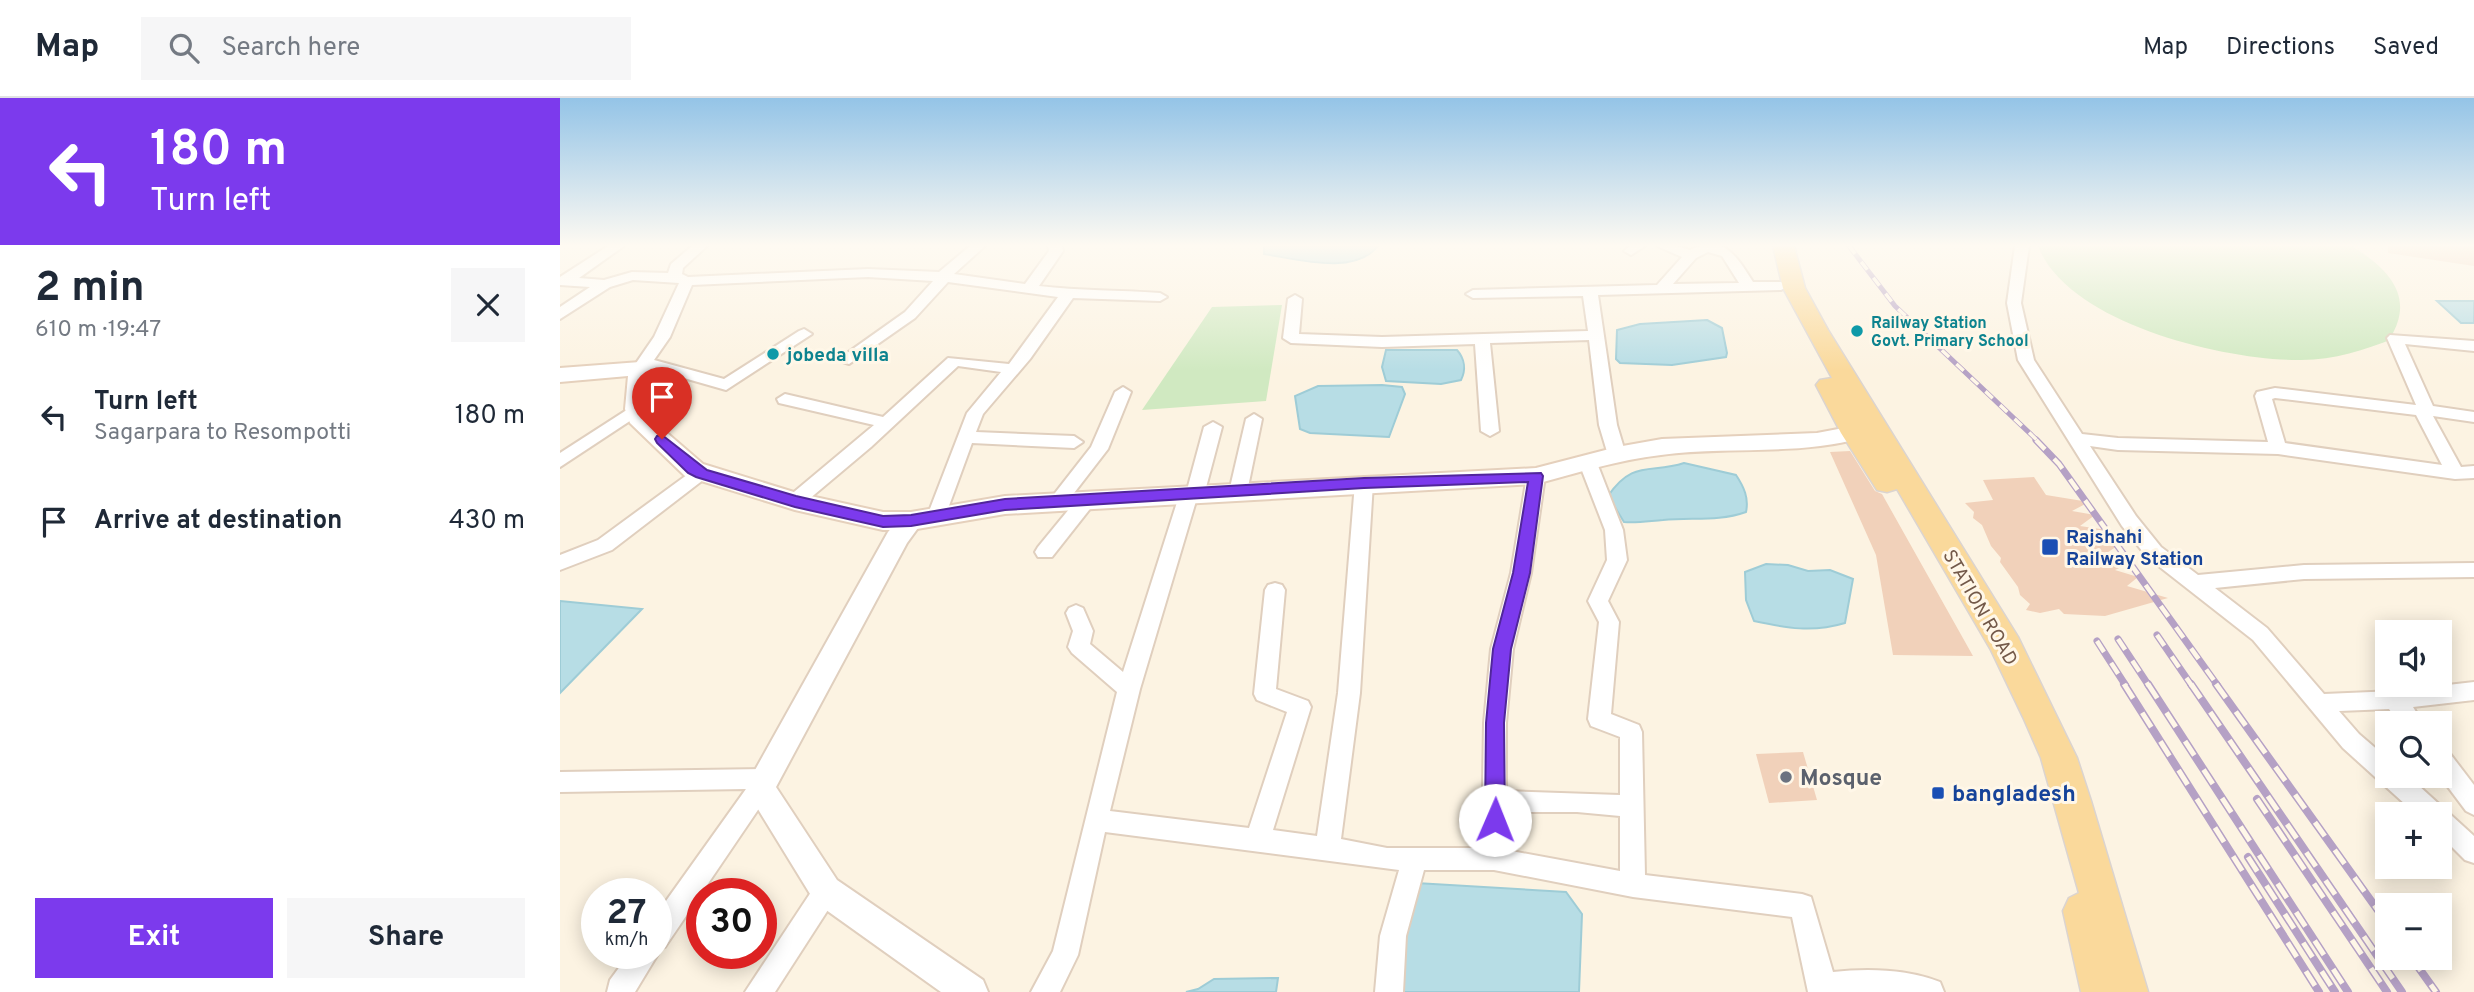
<!DOCTYPE html>
<meta charset="utf-8">
<style>
:root{--surface:#fff;--page:#f6f6f7;--text:#1f2937;--muted:#747a83;--line:#e0e1e3;--accent:#7c3aed}
body{margin:0;font-family:Overpass,sans-serif;background:var(--page);color:var(--text);height:100vh;display:flex;flex-direction:column;font-size:26px;white-space:nowrap}
*{box-sizing:border-box;margin:0}
p{font-size:23px;color:var(--muted)}
.icon{flex:none;width:38px;height:38px;fill:none;stroke:currentColor;stroke-width:2;stroke-linecap:round;stroke-linejoin:round}
.map{position:relative;flex:1;overflow:hidden}
.side{display:flex;flex-direction:column;background:var(--surface);width:560px}
.side>*{flex:none}
.hud{background:#7c3aed;color:#fff;overflow:hidden}
.controls{position:absolute;left:1815px;top:522px;display:grid;gap:14px}
.controls a{display:grid;place-items:center;width:77px;height:77px;border-radius:0px;background:var(--surface);box-shadow:0 4px 18px #0003;font-size:35px}
.speed{position:absolute;left:21px;top:780px;display:flex;gap:14px;font-size:35px;font-weight:700;text-align:center}
.speed>*{display:grid;place-content:center;width:91px;height:91px;border-radius:50%;background:var(--surface);box-shadow:0 4px 18px #0003;line-height:1}
.speed small{font-size:18px;font-weight:400}
.speed .limit{border:10px solid #d22;background:#fff;color:#111}
.pin{position:absolute;display:grid;place-items:center;width:60px;height:60px;color:#fff;margin:-72px -30px;border-radius:50% 50% 50% 0;rotate:-45deg;box-shadow:0 0 7px #0007}
.pin .icon{rotate:45deg}
.me{position:absolute;width:77px;margin:-38px;rotate:1deg;stroke-linejoin:round;filter:drop-shadow(0 0 5px #0008)}
.turn{display:flex;align-items:center;gap:24px;height:147px;padding:0 35px;font-size:32px}
.turn .icon{width:91px;height:91px;stroke-width:2.5}
.turn b{display:block;font-size:49px;line-height:60px}
.round{display:grid;place-items:center;flex:none;width:74px;height:74px;border-radius:0px;background:var(--page)}
.headline{display:flex;align-items:center;justify-content:space-between;height:119px;padding:0 35px}
h1{font-size:42px;font-weight:700;line-height:52px}
.primary-button{display:flex;gap:14px;margin-top:auto;padding:14px 35px}
.primary-button a{flex:1;height:80px;border-radius:0px;background:var(--accent);color:#fff;font-size:28px;font-weight:700;line-height:80px;text-align:center}
.primary-button a+a{background:var(--page);color:var(--text)}
ul{padding:0;list-style:none}
li{display:flex;align-items:center;gap:21px;height:105px;padding:0 35px}
li div{flex:1}
li b{display:block;font-size:26px}
li em{font-style:normal}
header{display:flex;align-items:center;gap:42px;box-sizing:border-box;height:98px;padding:0 35px;background:var(--surface);border-bottom:2px solid var(--line)}
header strong{font-size:33px}
nav{display:flex;gap:38px;margin-inline-start:auto;font-size:24px}
.search{width:490px;height:63px;background:var(--page);display:flex;align-items:center;gap:18px;box-sizing:border-box;padding:0 24px;border-radius:0px;color:var(--muted);font-size:26px}
main{display:flex;flex:1;min-height:0}
.map>svg:first-child{display:block}
.green{fill:#d0e9c1}
.water{fill:#b7dde5;stroke:#9eccd6;stroke-width:2}
.building{fill:#f1d1ba}
.lines{fill:none;stroke-linecap:round;stroke-linejoin:round}
.minor-casing{stroke:#e0cfbe;stroke-width:4}
.tertiary-casing{stroke:#e0cfbe;stroke-width:4}
.secondary-casing{stroke:#e5d0bc;stroke-width:4}
.primary-casing{stroke:#dbd4d0;stroke-width:3}
.minor{fill:#fff;fill-rule:evenodd}
.tertiary{fill:#fff;fill-rule:evenodd}
.secondary{fill:#fff;fill-rule:evenodd}
.primary{fill:#fad99b;fill-rule:evenodd}
.rail-far2-casing{stroke:#b5a1c5;stroke-width:5}
.rail-far1-casing{stroke:#b5a1c5;stroke-width:7}
.rail-casing{stroke:#b5a1c5;stroke-width:8}
.rail-far2{stroke:#fff7e8;stroke-width:3.5;stroke-dasharray:10;stroke-linecap:butt}
.rail-far1{stroke:#fff7e8;stroke-width:4.5;stroke-dasharray:13;stroke-linecap:butt}
.rail{stroke:#fff7e8;stroke-width:5;stroke-dasharray:17;stroke-linecap:butt}
.route{fill:#7c3aed;stroke:#51269a;stroke-width:2}
.culture-dot{fill:#0f9aa8;stroke:#fff7e8;stroke-width:2.5}
.transit-dot{fill:#1a4fb4;stroke:#fff7e8;stroke-width:2.5}
.worship-dot{fill:#6b7280;stroke:#fff7e8;stroke-width:2.5}
.labels{text-anchor:middle;stroke-width:6;stroke-linejoin:round;paint-order:stroke}
.far-culture-label{font-size:16px;font-weight:bold;fill:#0d838f;stroke:#fff7e8;text-anchor:start}
.culture-label{font-size:19px;font-weight:bold;fill:#0d838f;stroke:#fff7e8;text-anchor:start}
.transit-label{font-size:19px;font-weight:bold;fill:#164399;stroke:#fff7e8;text-anchor:start}
.street-label{font-size:19px;fill:#735949;stroke:#fff7e8}
.near-worship-label{font-size:23px;font-weight:bold;fill:#5b616d;stroke:#fff7e8;text-anchor:start}
.near-transit-label{font-size:23px;font-weight:bold;fill:#164399;stroke:#fff7e8;text-anchor:start}
</style>
<header>
<strong>Map</strong>
<div class="search"><svg class="icon" aria-label="search" viewBox="0 0 24 24"><circle cx="10" cy="10" r="6"/><path d="M15 15l6 6"/></svg>Search here</div>
<nav><a>Map</a><a>Directions</a><a>Saved</a></nav>
</header>
<main>
<section class="side">
<div class="hud">
<div class="turn"><svg class="icon" aria-label="left" viewBox="0 0 24 24"><path d="M17 20v-9H6M10 6l-5 5 5 5"/></svg><div><b>180 m</b>Turn left</div></div>
</div>
<div class="headline"><div><h1>2 min</h1><p>610 m · 19:47</p></div><a class="round"><svg class="icon" aria-label="close" viewBox="0 0 24 24"><path d="M6 6l12 12M18 6L6 18"/></svg></a></div>
<ul>
<li><svg class="icon" aria-label="left" viewBox="0 0 24 24"><path d="M17 20v-9H6M10 6l-5 5 5 5"/></svg><div><b>Turn left</b><p>Sagarpara to Resompotti</p></div><em>180 m</em></li>
<li><svg class="icon" aria-label="arrive" viewBox="0 0 24 24"><path d="M6 21V4h12l-3 4 3 4H6"/></svg><div><b>Arrive at destination</b></div><em>430 m</em></li>
</ul>
<div class="primary-button"><a>Exit</a><a>Share</a></div>
</section>
<div class="map">
<svg width="1914" height="894" viewBox="0 0 1914 894">
<rect width="100%" height="100%" fill="#fcf3e2"/>
<g class="green">
<path d="M 1478,148 L 1792,148 C 1825,169 1854,195 1833,235 L 1835,240 C 1804,252 1775,262 1741,262 C 1666,263 1508,226 1478,148 Z"/>
<path d="M 722,207 L 706,303 L 582,312 L 652,209 Z"/>
</g>
<g class="water">
<path d="M 704,148 L 818,148 C 794,178 738,161 704,156 Z"/>
<path d="M 1877,203 L 1914,203 L 1914,225 L 1901,225 Z"/>
<path d="M 1147,222 L 1162,230 L 1167,255 L 1166,259 L 1112,267 L 1060,265 L 1056,261 L 1057,232 L 1080,226 Z"/>
<path d="M 826,252 L 897,252 C 905,261 906,272 901,282 L 881,286 L 826,283 L 822,269 Z"/>
<path d="M 822,287 L 842,289 L 845,296 L 829,339 L 750,335 L 740,331 L 735,298 L 758,288 Z"/>
<path d="M 1124,365 L 1176,377 C 1184,389 1189,400 1186,414 C 1158,424 1132,419 1103,422 C 1089,423 1078,425 1064,424 L 1048,398 C 1073,361 1091,376 1124,365 Z"/>
<path d="M 1206,466 L 1228,467 L 1248,473 L 1270,472 L 1293,481 L 1285,525 C 1252,535 1227,530 1194,523 L 1186,502 L 1185,474 Z"/>
<path d="M 0,503 L 82,511 L 0,595 Z"/>
<path d="M 856,785 L 1006,794 L 1022,816 L 1019,894 L 835,894 Z"/>
<path d="M 718,880 L 716,894 L 626,894 L 638,891 L 654,881 Z"/>
</g>
<g class="building">
<path d="M 1828,148 L 1914,148 L 1914,168 L 1828,155 Z"/>
<path d="M 1290,353 L 1315,393 L 1322,396 L 1413,558 L 1333,557 L 1316,457 L 1270,354 Z"/>
<path d="M 1474,379 L 1486,397 L 1529,404 L 1512,413 L 1535,417 L 1520,428 L 1547,432 L 1531,442 L 1557,448 L 1544,457 L 1570,465 L 1555,472 L 1578,479 L 1567,488 L 1608,500 L 1545,518 L 1504,516 L 1499,511 L 1480,515 L 1466,512 L 1470,506 L 1460,497 L 1458,489 L 1440,464 L 1441,460 L 1431,448 L 1422,427 L 1413,420 L 1414,414 L 1405,405 L 1433,402 L 1423,382 Z"/>
<path d="M 1243,654 L 1257,702 L 1209,705 L 1196,656 Z"/>
</g>
<g class="lines">
<defs>
<g id="minor">
<path d="M 48,148 L 64,148 L 19,180 L 44,182 L 72,174 L 108,175 L 111,166 L 132,148 L 147,148 L 123,170 L 122,176 L 128,179 L 308,171 L 379,174 L 410,148 L 425,148 L 394,176 L 465,186 L 489,153 L 488,148 L 502,148 L 503,153 L 479,188 C 519,193 560,192 600,195 L 607,199 L 600,203 L 513,200 L 470,261 L 423,316 L 416,334 L 514,338 L 523,344 L 514,350 L 412,345 L 386,416 L 384,421 L 370,421 L 368,416 L 407,315 L 441,274 L 398,268 L 311,349 L 242,407 L 228,407 L 226,403 L 228,399 L 314,327 L 219,305 L 217,301 L 225,296 L 323,319 L 388,260 L 449,266 L 498,199 L 388,184 L 355,220 L 289,266 L 283,264 L 281,261 L 283,258 L 345,214 L 373,183 L 308,179 L 132,187 L 110,239 L 94,262 L 164,281 L 239,233 L 244,231 L 252,236 L 166,292 L 89,270 L 80,276 L 72,271 L 94,239 L 119,185 L 73,182 L 50,189 L 0,221 L 0,209 L 30,189 L 0,187 L 0,179 Z"/>
<path d="M 1070,148 L 1085,148 L 1071,157 L 1064,153 Z"/>
<path d="M 1097,148 L 1116,148 L 1130,152 C 1164,135 1177,159 1193,184 L 1221,184 L 1228,188 L 1221,192 L 1038,197 L 1057,327 L 1066,357 L 1057,363 L 1048,357 L 1039,327 L 1029,242 L 930,245 L 939,333 L 930,338 L 921,333 L 915,246 L 822,249 L 731,245 L 723,240 L 728,201 L 735,197 L 742,201 L 739,236 L 822,239 L 1028,233 L 1023,198 L 913,200 L 906,196 L 913,192 L 1097,187 L 1122,159 ZM 1148,154 L 1162,158 L 1179,185 L 1113,186 L 1136,160 Z"/>
<path d="M 1455,148 L 1469,148 L 1461,205 L 1474,262 L 1522,336 L 1558,340 L 1708,344 L 1695,298 L 1697,294 L 1715,290 L 1856,307 L 1827,240 L 1830,237 L 1914,243 L 1914,253 L 1845,246 L 1873,308 L 1914,314 L 1914,324 L 1873,318 L 1901,369 L 1914,368 L 1914,380 L 1895,381 L 1718,356 L 1558,352 L 1530,348 L 1576,418 L 1601,449 L 1638,477 L 1744,467 L 1914,465 L 1914,479 L 1744,481 L 1655,490 L 1707,530 L 1764,596 L 1835,593 L 1914,584 L 1914,602 L 1853,609 L 1863,625 L 1839,625 L 1829,611 L 1779,613 L 1799,636 L 1827,660 L 1827,677 L 1847,677 L 1914,738 L 1914,765 L 1905,762 L 1880,737 L 1880,716 L 1856,716 L 1783,650 L 1693,542 L 1587,459 L 1562,428 L 1458,262 L 1447,205 ZM 1715,300 L 1856,317 L 1882,367 L 1725,345 L 1712,301 Z"/>
<path d="M 563,289 L 571,294 L 548,351 L 504,408 L 490,408 L 488,404 L 531,349 L 555,294 Z"/>
<path d="M 76,306 L 82,307 L 84,311 L 82,315 L 0,369 L 0,355 Z"/>
<path d="M 694,316 L 702,321 L 687,394 L 684,398 L 672,398 L 669,394 L 686,321 Z"/>
<path d="M 653,324 L 662,329 L 644,397 L 636,403 L 580,591 L 550,713 L 689,730 L 727,614 L 697,602 L 694,596 L 705,492 L 708,487 L 715,485 L 722,487 L 725,492 L 716,591 L 748,603 L 751,609 L 713,732 L 757,738 L 778,595 L 795,385 L 804,379 L 813,385 L 800,595 L 781,741 L 827,750 L 922,750 L 924,625 L 931,551 L 951,475 L 967,378 L 976,372 L 985,378 L 971,475 L 953,551 L 946,625 L 946,693 L 1060,697 L 1060,639 L 1031,628 L 1028,621 L 1039,524 L 1028,503 L 1047,462 L 1045,432 L 1019,365 L 1028,359 L 1037,365 L 1063,432 L 1067,462 L 1048,503 L 1059,524 L 1051,616 L 1079,627 L 1082,634 L 1085,777 L 1242,796 L 1251,799 L 1273,874 C 1307,870 1348,871 1380,884 L 1384,894 L 1248,894 L 1232,819 L 1073,799 L 934,772 L 864,772 L 846,838 L 843,894 L 815,894 L 820,838 L 839,772 L 545,734 L 518,857 L 500,894 L 471,894 L 493,853 L 557,594 L 512,555 L 508,549 L 513,533 L 506,515 L 509,510 L 516,507 L 523,510 L 533,533 L 530,546 L 563,574 L 619,398 L 627,392 L 644,329 ZM 946,714 L 1017,714 L 1060,718 L 1060,773 L 946,752 Z"/>
<path d="M 141,369 L 147,371 L 150,375 L 147,379 L 52,452 L 0,472 L 0,457 L 38,442 L 135,371 Z"/>
<path d="M 526,397 L 533,399 L 535,403 L 533,407 L 492,459 L 478,459 L 475,454 L 478,449 L 519,399 Z"/>
<path d="M 1880,650 L 1888,653 L 1914,687 L 1914,717 L 1906,713 L 1879,677 Z"/>
<path d="M 205,671 L 213,674 L 217,681 L 208,697 L 105,849 L 97,852 L 98,856 L 75,894 L 47,894 L 50,882 L 69,856 L 96,856 L 96,817 L 186,691 L 0,694 L 0,674 Z"/>
<path d="M 266,781 L 275,785 L 279,793 L 275,801 L 215,894 L 185,894 L 257,785 Z"/>
</g>
<path id="tertiary" d="M 351,415 L 359,417 L 363,423 L 347,445 L 216,689 L 277,782 L 423,882 L 428,894 L 381,894 L 255,804 L 185,690 L 328,434 L 343,417 Z"/>
<path id="secondary" d="M 80,264 L 88,266 L 91,271 L 87,311 L 92,322 L 143,366 L 237,395 L 323,414 L 351,414 L 445,398 L 976,370 L 1057,349 L 1102,341 L 1257,335 L 1294,328 L 1302,330 L 1306,335 L 1302,340 C 1236,358 1168,348 1101,357 C 1058,362 1017,375 976,386 L 445,416 L 351,432 L 323,432 L 235,412 L 125,378 L 70,325 L 65,311 L 68,278 L 0,284 L 0,270 Z"/>
<path id="primary" d="M 1213,148 L 1234,148 L 1245,190 L 1268,232 L 1458,539 L 1497,619 L 1517,660 L 1531,703 L 1588,894 L 1521,894 L 1503,813 L 1509,800 L 1519,795 L 1481,660 L 1463,619 L 1431,552 L 1337,391 L 1327,394 L 1317,392 L 1281,335 L 1256,287 L 1260,282 L 1272,280 L 1223,190 Z"/>
</defs>
<use href="#minor" class="minor-casing"/>
<use href="#tertiary" class="tertiary-casing"/>
<use href="#secondary" class="secondary-casing"/>
<use href="#primary" class="primary-casing"/>
<use href="#minor" class="minor"/>
<use href="#tertiary" class="tertiary"/>
<use href="#secondary" class="secondary"/>
<use href="#primary" class="primary"/>
<defs>
<path id="rail-far2" d="M 1289,148 L 1335,208 L 1478,343"/>
<g id="rail-far1">
<path d="M 1476,342 L 1499,366 L 1658,588"/>
<path d="M 1597,537 L 1632,588"/>
<path d="M 1558,541 L 1589,588"/>
<path d="M 1537,543 L 1566,588"/>
</g>
<g id="rail">
<path d="M 1564,586 L 1759,894"/>
<path d="M 1588,586 L 1788,894"/>
<path d="M 1631,586 L 1842,894"/>
<path d="M 1656,586 L 1827,825"/>
<path d="M 1697,701 L 1827,894"/>
<path d="M 1688,759 L 1775,894"/>
<path d="M 1851,859 L 1876,894"/>
</g>
</defs>
<use href="#rail-far2" class="rail-far2-casing"/>
<use href="#rail-far1" class="rail-far1-casing"/>
<use href="#rail" class="rail-casing"/>
<use href="#rail-far2" class="rail-far2"/>
<use href="#rail-far1" class="rail-far1"/>
<use href="#rail" class="rail"/>
</g>
<linearGradient id="sky" x2="0" y2="1"><stop stop-color="#94c4e7"/><stop offset="0.54" stop-color="#fefaf2"/><stop offset="1" stop-color="#fefaf2" stop-opacity="0"/></linearGradient>
<rect width="1914" height="273" fill="url(#sky)"/>
<path class="route" d="M 102,337 L 147,372 L 236,398 L 323,418 L 351,417 L 445,401 L 804,380 L 981,375 L 983,378 L 970,475 L 951,551 L 944,625 L 945,722 L 942,728 L 935,731 L 928,728 L 925,722 L 926,625 L 933,551 L 953,475 L 968,384 L 804,390 L 445,412 L 351,428 L 323,429 L 235,409 L 136,379 L 128,375 L 97,345 L 95,341 L 97,338 Z"/>
<g class="culture-dot">
<circle cx="1297" cy="233" r="7"/>
<circle cx="213" cy="256" r="7"/>
</g>
<g class="transit-dot">
<rect x="1481" y="440" width="18" height="18" rx="3.5"/>
<rect x="1371" y="688" width="14" height="14" rx="3.5"/>
</g>
<circle class="worship-dot" cx="1226" cy="679" r="7"/>
<g class="labels">
<g class="far-culture-label">
<text x="1311" y="230">Railway Station<tspan x="1311" dy="18">Govt. Primary School</tspan></text>
</g>
<g class="culture-label">
<text x="227" y="263">jobeda villa</text>
</g>
<g class="transit-label">
<text x="1506" y="445">Rajshahi<tspan x="1506" dy="22">Railway Station</tspan></text>
</g>
<g class="street-label">
<text transform="translate(1421 509) rotate(60)" y="7">STATION ROAD</text>
</g>
<g class="near-worship-label">
<text x="1240" y="687">Mosque</text>
</g>
<g class="near-transit-label">
<text x="1392" y="703">bangladesh</text>
</g>
</g>
</svg>
<div class="controls">
<a><svg class="icon" aria-label="sound" viewBox="0 0 24 24"><path d="M4 9h4l5-4v14l-5-4H4zM17 9q2 3 0 6"/></svg></a>
<a><svg class="icon" aria-label="search" viewBox="0 0 24 24"><circle cx="10" cy="10" r="6"/><path d="M15 15l6 6"/></svg></a>
<a>+</a>
<a>−</a>
</div>
<div class="speed"><div>27<small>km/h</small></div><div class="limit">30</div></div>
<div class="pin" style="left:102px;top:341px;background:#d93025"><svg class="icon" aria-label="arrive" viewBox="0 0 24 24"><path d="M6 21V4h12l-3 4 3 4H6"/></svg></div>
<svg class="me" style="left:935px;top:722px" viewBox="-20 -20 40 40"><circle r="19" fill="#fff"/><path d="M0-13L10 11 0 6-10 11z" fill="#7c3aed"/></svg>
</div>
</main>
